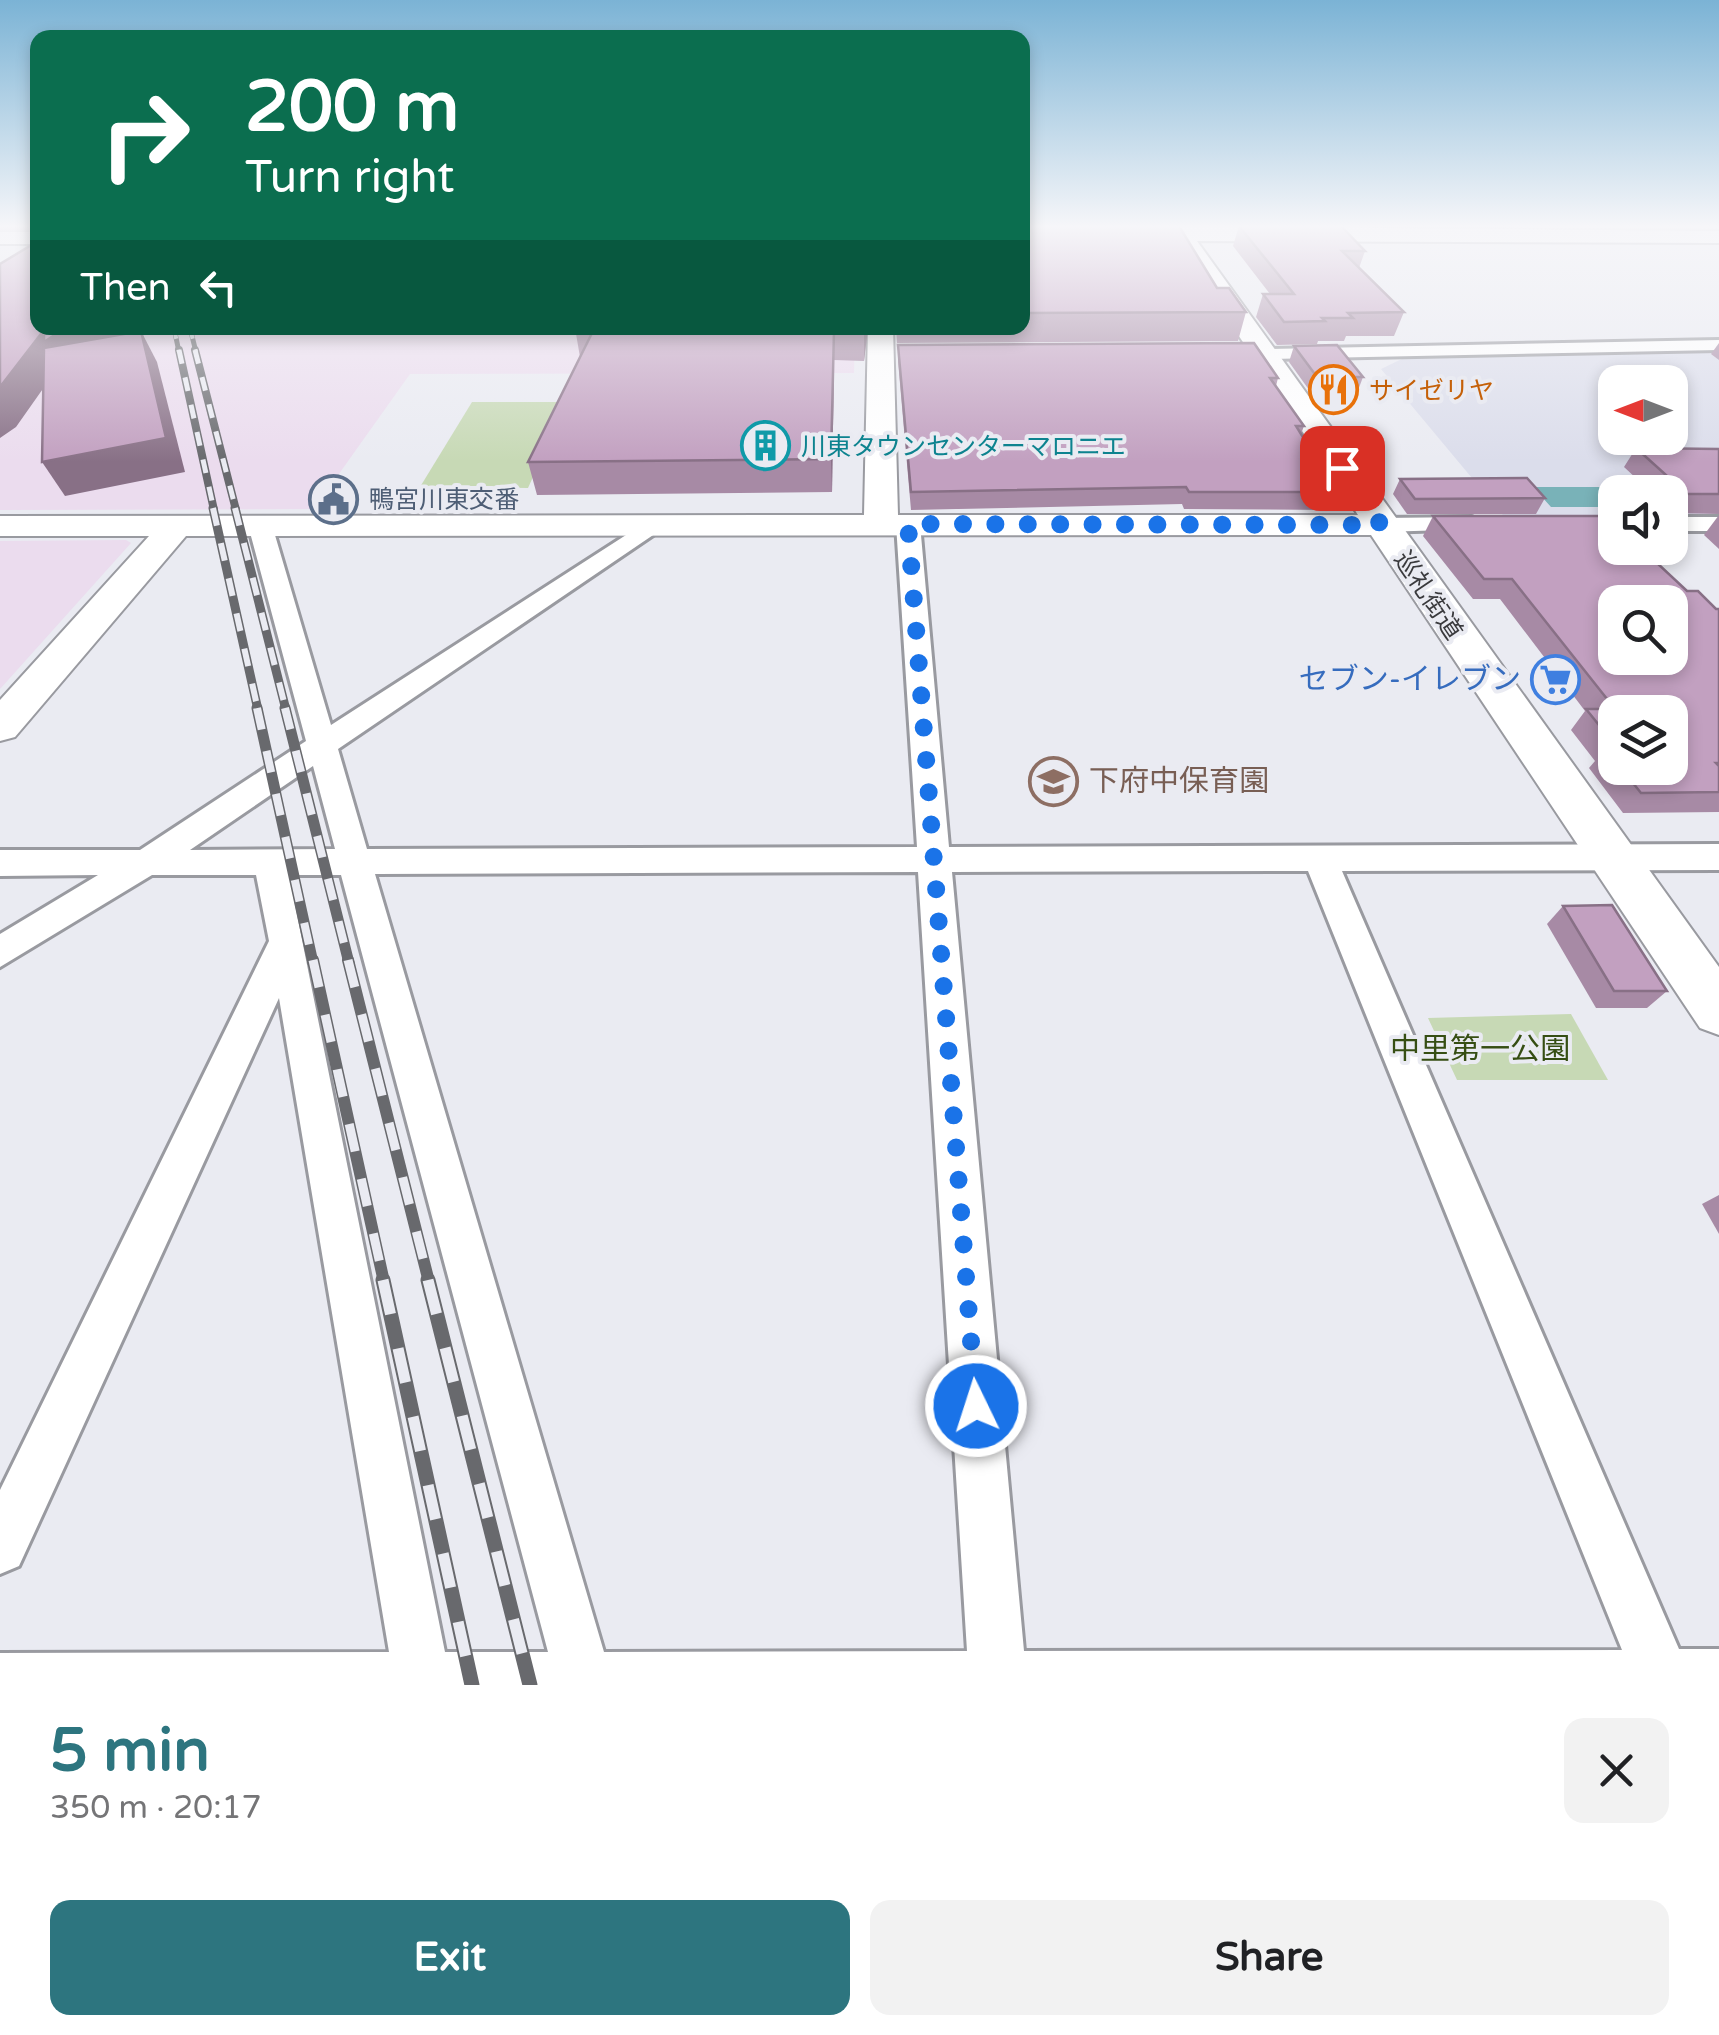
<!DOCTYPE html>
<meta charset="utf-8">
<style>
:root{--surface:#fff;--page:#f2f2f2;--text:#202124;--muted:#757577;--accent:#2d757f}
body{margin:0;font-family:"Varela Round","Noto Sans JP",sans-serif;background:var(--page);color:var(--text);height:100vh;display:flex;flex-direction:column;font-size:38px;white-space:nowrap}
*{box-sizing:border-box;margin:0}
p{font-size:32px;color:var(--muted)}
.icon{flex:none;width:55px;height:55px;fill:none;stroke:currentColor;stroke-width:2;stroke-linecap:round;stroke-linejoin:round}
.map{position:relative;height:1685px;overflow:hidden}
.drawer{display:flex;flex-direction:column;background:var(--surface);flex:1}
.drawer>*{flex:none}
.banner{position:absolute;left:30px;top:30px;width:1000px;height:305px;border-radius:20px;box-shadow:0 5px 15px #0003;background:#0b6e4f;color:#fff;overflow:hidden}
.needle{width:65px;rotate:270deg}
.fabs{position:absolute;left:1598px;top:365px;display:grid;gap:20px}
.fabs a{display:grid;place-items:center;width:90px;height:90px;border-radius:20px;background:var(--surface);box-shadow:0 5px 15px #0003;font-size:50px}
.pin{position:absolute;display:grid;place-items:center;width:85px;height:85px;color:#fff;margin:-42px;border-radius:20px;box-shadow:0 5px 15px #0006}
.me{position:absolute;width:110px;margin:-55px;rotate:356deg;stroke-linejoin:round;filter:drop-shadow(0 0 8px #0008)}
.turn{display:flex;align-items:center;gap:35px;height:210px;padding:0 50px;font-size:45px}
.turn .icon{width:130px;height:130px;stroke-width:2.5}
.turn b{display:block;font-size:70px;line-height:85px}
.then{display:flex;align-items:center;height:95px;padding:0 50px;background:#0003;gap:20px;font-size:38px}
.round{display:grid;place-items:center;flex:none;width:105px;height:105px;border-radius:20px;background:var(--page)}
.head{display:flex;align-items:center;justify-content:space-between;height:170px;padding:0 50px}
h1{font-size:60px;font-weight:700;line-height:75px;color:var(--accent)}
.button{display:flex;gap:20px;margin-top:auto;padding:20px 50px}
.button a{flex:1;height:115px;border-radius:20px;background:var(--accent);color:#fff;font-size:40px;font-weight:700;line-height:115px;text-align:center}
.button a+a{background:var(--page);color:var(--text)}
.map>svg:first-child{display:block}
.commercial{fill:#ebdcee}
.built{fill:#dbddeb;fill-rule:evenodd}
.green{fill:#c7d9b5}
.water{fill:#79b2b8}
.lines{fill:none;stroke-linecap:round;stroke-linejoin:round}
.street-casing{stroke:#999aa0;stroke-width:6}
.secondary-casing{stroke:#999aa0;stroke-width:4}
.street{fill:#fff;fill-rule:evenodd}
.secondary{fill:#fff;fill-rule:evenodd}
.rail-far5-casing{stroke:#68696d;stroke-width:5}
.rail-far4-casing{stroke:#68696d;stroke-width:8}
.rail-far3-casing{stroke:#68696d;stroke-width:9}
.rail-far2-casing{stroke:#68696d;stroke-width:11}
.rail-far1-casing{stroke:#68696d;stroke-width:12}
.rail-casing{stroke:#68696d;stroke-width:15}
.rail-far5{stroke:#eaebf2;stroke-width:4;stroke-dasharray:11;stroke-linecap:butt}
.rail-far4{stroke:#eaebf2;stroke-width:5;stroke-dasharray:14;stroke-linecap:butt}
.rail-far3{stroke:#eaebf2;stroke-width:6;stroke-dasharray:18;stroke-linecap:butt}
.rail-far2{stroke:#eaebf2;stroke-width:8;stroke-dasharray:22;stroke-linecap:butt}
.rail-far1{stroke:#eaebf2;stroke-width:9;stroke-dasharray:28;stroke-linecap:butt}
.rail{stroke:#eaebf2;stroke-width:11;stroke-dasharray:35;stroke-linecap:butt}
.wall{fill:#a78aa5;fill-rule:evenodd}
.shaded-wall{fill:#887086}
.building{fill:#c2a0c0;stroke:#887086;stroke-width:2.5;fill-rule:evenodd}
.route{stroke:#1a73e8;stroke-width:18;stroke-dasharray:0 32.4}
.labels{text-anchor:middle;stroke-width:8;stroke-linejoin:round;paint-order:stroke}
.far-food-label{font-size:25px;fill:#c56008;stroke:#eaebf2;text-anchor:start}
.far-culture-label{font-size:25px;fill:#0d838f;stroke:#eaebf2;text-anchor:start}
.far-service-label{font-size:25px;fill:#4e5e75;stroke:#eaebf2;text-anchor:start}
.far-street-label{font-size:25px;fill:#3a3a3d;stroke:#eaebf2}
.shop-label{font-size:30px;fill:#366cbe;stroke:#eaebf2;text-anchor:end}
.education-label{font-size:30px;fill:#785e54;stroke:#eaebf2;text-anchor:start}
.park-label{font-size:30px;fill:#364e13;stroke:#eaebf2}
</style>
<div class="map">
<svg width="1719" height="1685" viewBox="0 0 1719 1685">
<rect width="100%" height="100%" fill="#eaebf2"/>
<g class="commercial">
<path d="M 0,284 L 38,328 L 855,328 L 854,373 L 410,374 L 314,509 L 0,510 Z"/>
<path d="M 126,540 L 131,543 L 0,689 L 0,541 Z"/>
</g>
<path class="built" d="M 1641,350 L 1719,350 L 1719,519 L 1670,519 L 1670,492 L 1615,492 L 1615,520 L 1507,520 L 1381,369 L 1408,356 ZM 1615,382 L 1670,382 L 1670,438 L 1615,438 Z"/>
<g class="green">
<path d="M 472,402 L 567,402 L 528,488 L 420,487 Z"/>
<path d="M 1571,1014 L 1608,1080 L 1457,1080 L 1428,1018 Z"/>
</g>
<path class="water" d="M 1533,487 L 1626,487 L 1632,492 L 1615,492 L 1615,507 L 1551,507 Z"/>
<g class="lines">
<defs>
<g id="street">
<path d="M 1719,340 L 1719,350 L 1264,359 L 1255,354 L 1264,349 Z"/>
<path d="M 654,517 L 662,519 L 662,529 L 338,749 L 367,849 L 917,847 L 896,524 L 908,517 L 920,524 L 949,847 L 1719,844 L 1719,870 L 1342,871 L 1679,1649 L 1719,1649 L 1719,1685 L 0,1685 L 0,1653 L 389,1652 L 279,998 L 19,1566 L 0,1574 L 0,1490 L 269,941 L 256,875 L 152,875 L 0,967 L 0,934 L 98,875 L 0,876 L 0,850 L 140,850 L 306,741 L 248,525 L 252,520 L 260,518 L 272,525 L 331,725 ZM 313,766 L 335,849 L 190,850 ZM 1308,871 L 1622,1650 L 1024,1651 L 952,872 ZM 918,872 L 967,1651 L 604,1652 L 375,874 ZM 289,875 L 341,875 L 548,1652 L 445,1652 Z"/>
<path d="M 1472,517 L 1484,524 L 1480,529 L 1381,532 L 1369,525 L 1381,518 Z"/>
<rect x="1670" y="517" width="49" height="14"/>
</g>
<g id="secondary">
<path d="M 1166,226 L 1719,231 L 1719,243 L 1197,241 L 1719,967 L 1719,1035 L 1700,1028 L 1371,535 L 186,536 L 15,737 L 0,741 L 0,700 L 149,536 L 0,536 L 0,516 L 864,515 L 868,328 L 893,328 L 898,515 L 1358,515 L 1175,240 L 1158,240 L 1148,234 Z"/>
<rect x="0" y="232" width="38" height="12"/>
</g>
</defs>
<use href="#street" class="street-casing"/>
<use href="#secondary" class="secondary-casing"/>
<use href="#street" class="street"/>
<use href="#secondary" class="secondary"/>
<defs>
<g id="rail-far5">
<path d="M 174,328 L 179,352"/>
<path d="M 190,328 L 196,352"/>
</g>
<g id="rail-far4">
<path d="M 179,350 L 214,510"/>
<path d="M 195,350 L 236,510"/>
</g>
<g id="rail-far3">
<path d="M 213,508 L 258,710"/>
<path d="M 235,508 L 286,710"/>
</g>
<g id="rail-far2">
<path d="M 257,708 L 313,963"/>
<path d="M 285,708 L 349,963"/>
</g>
<g id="rail-far1">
<path d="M 313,960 L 384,1282"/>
<path d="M 348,960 L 429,1282"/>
</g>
<g id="rail">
<path d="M 383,1280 L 472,1685"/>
<path d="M 428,1280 L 530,1685"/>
</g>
</defs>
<use href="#rail-far5" class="rail-far5-casing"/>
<use href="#rail-far4" class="rail-far4-casing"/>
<use href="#rail-far3" class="rail-far3-casing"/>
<use href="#rail-far2" class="rail-far2-casing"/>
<use href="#rail-far1" class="rail-far1-casing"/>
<use href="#rail" class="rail-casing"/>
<use href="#rail-far5" class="rail-far5"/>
<use href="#rail-far4" class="rail-far4"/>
<use href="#rail-far3" class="rail-far3"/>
<use href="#rail-far2" class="rail-far2"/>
<use href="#rail-far1" class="rail-far1"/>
<use href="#rail" class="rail"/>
</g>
<g class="wall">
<rect x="0" y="226" width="38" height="4"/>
<path d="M 1022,226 L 1217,288 L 1246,312 L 1238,341 L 897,343 L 896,328 L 1022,328 Z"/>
<path d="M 1239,226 L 1365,251 L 1359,268 L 1404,312 L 1394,336 L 1346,336 L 1344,341 L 1318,341 L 1317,344 L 1277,345 L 1256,317 L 1263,294 L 1270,294 L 1233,246 Z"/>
<path d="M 1557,226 L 1661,226 L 1661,227 Z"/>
<path d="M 466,328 L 868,328 L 864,361 L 834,360 L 832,492 L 537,495 L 528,462 L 580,357 L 575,328 Z"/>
<path d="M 1719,343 L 1719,360 L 1711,354 Z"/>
<path d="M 898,345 L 1278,378 L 1276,386 L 1304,426 L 1301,434 L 1337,492 L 1330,510 L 1184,509 L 1182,504 L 911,510 L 898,361 Z"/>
<path d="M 1294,346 L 1363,377 L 1357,393 L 1312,394 L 1289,362 Z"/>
<path d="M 1636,448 L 1719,449 L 1719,514 L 1673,513 L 1670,510 L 1670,492 L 1651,492 L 1624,467 Z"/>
<path d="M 1400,479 L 1545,498 L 1536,514 L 1407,514 L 1393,494 Z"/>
<path d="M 1719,515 L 1719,549 L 1704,535 Z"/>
<path d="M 1433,516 L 1687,591 L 1716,609 L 1719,609 L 1719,812 L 1623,813 L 1589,768 L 1595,761 L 1571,730 L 1585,711 L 1500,599 L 1473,599 L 1423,536 ZM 1615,712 L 1670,768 L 1615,768 Z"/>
<path d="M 1563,906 L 1667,991 L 1647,1008 L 1596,1008 L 1547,924 Z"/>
<path d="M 1719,1195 L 1719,1234 L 1702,1204 Z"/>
</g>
<g class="shaded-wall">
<path d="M 65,328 L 126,328 L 63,373 L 59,366 L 16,427 L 0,438 L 0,387 L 44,330 Z"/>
<path d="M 864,328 L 868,328 L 864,361 Z"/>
<path d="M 834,330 L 834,360 L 832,492 L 831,459 Z"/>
<path d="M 141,331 L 157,362 L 185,472 L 65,496 L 42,462 Z"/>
</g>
<g class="building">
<path d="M 1022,226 L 1179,226 L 1217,288 L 1229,288 L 1246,312 L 1022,313 Z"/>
<path d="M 1239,226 L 1341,226 L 1365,251 L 1342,251 L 1404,312 L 1348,313 L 1353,318 L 1322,318 L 1325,321 L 1284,322 L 1263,294 L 1294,294 Z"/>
<path d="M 38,241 L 38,328 L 65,328 L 44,342 L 44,330 L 0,387 L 0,264 Z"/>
<path d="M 575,328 L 864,328 L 864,331 L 834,330 L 831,459 L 528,462 L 594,329 L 574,329 Z"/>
<path d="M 141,331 L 166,438 L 42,462 L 44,348 Z"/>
<path d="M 1254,343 L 1278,378 L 1270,378 L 1304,426 L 1296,426 L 1337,492 L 1189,492 L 1186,487 L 911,492 L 898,345 Z"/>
<path d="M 1337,345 L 1363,377 L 1317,377 L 1294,346 Z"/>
<path d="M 1636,448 L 1719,449 L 1719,494 L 1687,494 Z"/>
<path d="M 1527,478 L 1545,498 L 1415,499 L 1400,479 Z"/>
<path d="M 1433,516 L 1608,516 L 1615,522 L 1615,548 L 1641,548 L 1687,591 L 1698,591 L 1716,609 L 1719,609 L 1719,763 L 1716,763 L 1719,766 L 1719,792 L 1641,793 L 1621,768 L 1670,768 L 1670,712 L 1615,712 L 1615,745 L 1586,709 L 1615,709 L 1512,579 L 1484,579 ZM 1615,602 L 1670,602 L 1670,658 L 1615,658 Z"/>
<path d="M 1606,747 L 1615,747 L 1615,760 Z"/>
<path d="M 1612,905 L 1667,991 L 1614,991 L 1563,906 Z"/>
</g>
<linearGradient id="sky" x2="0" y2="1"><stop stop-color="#7bb3d5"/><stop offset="0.49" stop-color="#f6f6f9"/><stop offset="1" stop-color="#f6f6f9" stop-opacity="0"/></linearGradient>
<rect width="1719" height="462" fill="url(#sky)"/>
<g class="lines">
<path class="route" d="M 976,1406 L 908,524 L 1381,525 L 1342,468"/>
</g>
<defs>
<symbol id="restaurant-ring" viewBox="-11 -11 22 22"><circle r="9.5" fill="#eaebf2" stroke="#e8710a" stroke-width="1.5"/><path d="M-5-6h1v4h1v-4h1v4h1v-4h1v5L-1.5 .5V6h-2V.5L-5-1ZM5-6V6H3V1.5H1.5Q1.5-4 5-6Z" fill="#e8710a"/></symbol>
<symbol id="building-ring" viewBox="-11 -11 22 22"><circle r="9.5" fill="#eaebf2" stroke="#0f9aa8" stroke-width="1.5"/><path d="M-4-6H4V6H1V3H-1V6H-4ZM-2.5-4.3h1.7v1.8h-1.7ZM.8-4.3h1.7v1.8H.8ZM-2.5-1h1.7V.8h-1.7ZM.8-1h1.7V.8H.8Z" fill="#0f9aa8"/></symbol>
<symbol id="civic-ring" viewBox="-11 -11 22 22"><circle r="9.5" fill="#eaebf2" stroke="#5c6f8a" stroke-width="1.5"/><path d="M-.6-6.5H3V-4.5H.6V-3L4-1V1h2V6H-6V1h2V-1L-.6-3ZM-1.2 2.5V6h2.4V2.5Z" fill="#5c6f8a"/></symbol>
<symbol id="supermarket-ring" viewBox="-11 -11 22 22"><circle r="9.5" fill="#eaebf2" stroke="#3f7fe0" stroke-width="1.5"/><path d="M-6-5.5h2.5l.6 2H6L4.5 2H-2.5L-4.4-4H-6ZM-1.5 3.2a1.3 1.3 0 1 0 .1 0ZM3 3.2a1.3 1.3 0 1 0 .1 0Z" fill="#3f7fe0"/></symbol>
<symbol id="school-ring" viewBox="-11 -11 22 22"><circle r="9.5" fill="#eaebf2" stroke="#8d6e63" stroke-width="1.5"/><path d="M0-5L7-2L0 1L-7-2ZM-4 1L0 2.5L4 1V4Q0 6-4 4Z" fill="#8d6e63"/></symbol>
</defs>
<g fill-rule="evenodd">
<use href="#restaurant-ring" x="1306" y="362" width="55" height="55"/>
<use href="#building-ring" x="738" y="418" width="55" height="55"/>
<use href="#civic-ring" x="306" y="472" width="55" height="55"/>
<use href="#supermarket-ring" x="1528" y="652" width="55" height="55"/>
<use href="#school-ring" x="1026" y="754" width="55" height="55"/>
</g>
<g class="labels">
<g class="far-food-label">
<text x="1369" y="399">サイゼリヤ</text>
</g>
<g class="far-culture-label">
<text x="801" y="455">川東タウンセンターマロニエ</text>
</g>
<g class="far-service-label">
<text x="369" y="508">鴨宮川東交番</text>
</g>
<g class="far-street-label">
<text transform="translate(1429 595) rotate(56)" y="9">巡礼街道</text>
</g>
<g class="shop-label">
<text x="1521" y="689">セブン-イレブン</text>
</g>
<g class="education-label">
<text x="1089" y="791">下府中保育園</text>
</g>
<g class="park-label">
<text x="1480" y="1059">中里第一公園</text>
</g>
</g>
</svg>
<div class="fabs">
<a><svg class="needle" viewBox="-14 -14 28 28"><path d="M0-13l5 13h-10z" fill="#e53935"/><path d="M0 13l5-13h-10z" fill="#757577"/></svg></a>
<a><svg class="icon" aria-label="sound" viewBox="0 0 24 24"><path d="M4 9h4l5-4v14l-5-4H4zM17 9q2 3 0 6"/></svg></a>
<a><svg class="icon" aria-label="search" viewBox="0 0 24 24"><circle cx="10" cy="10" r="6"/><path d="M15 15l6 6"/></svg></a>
<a><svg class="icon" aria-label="layers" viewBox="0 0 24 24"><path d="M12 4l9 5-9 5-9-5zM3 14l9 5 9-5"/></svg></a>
</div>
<div class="pin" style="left:1342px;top:468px;background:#d93025"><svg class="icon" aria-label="arrive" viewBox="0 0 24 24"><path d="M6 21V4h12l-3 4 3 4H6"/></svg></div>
<svg class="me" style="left:976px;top:1406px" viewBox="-20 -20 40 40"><circle r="17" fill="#1a73e8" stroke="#fff" stroke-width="3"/><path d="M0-11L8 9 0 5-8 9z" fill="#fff"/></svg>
<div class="banner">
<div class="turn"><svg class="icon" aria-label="right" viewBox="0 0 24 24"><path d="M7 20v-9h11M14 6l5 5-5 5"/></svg><div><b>200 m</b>Turn right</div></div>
<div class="then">Then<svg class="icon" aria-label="left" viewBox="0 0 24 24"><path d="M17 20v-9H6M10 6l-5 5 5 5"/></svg></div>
</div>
</div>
<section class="drawer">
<div class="head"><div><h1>5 min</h1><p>350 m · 20:17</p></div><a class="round"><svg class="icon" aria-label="close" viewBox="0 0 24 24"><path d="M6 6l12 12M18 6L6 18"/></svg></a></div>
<div class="button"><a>Exit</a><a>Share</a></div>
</section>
